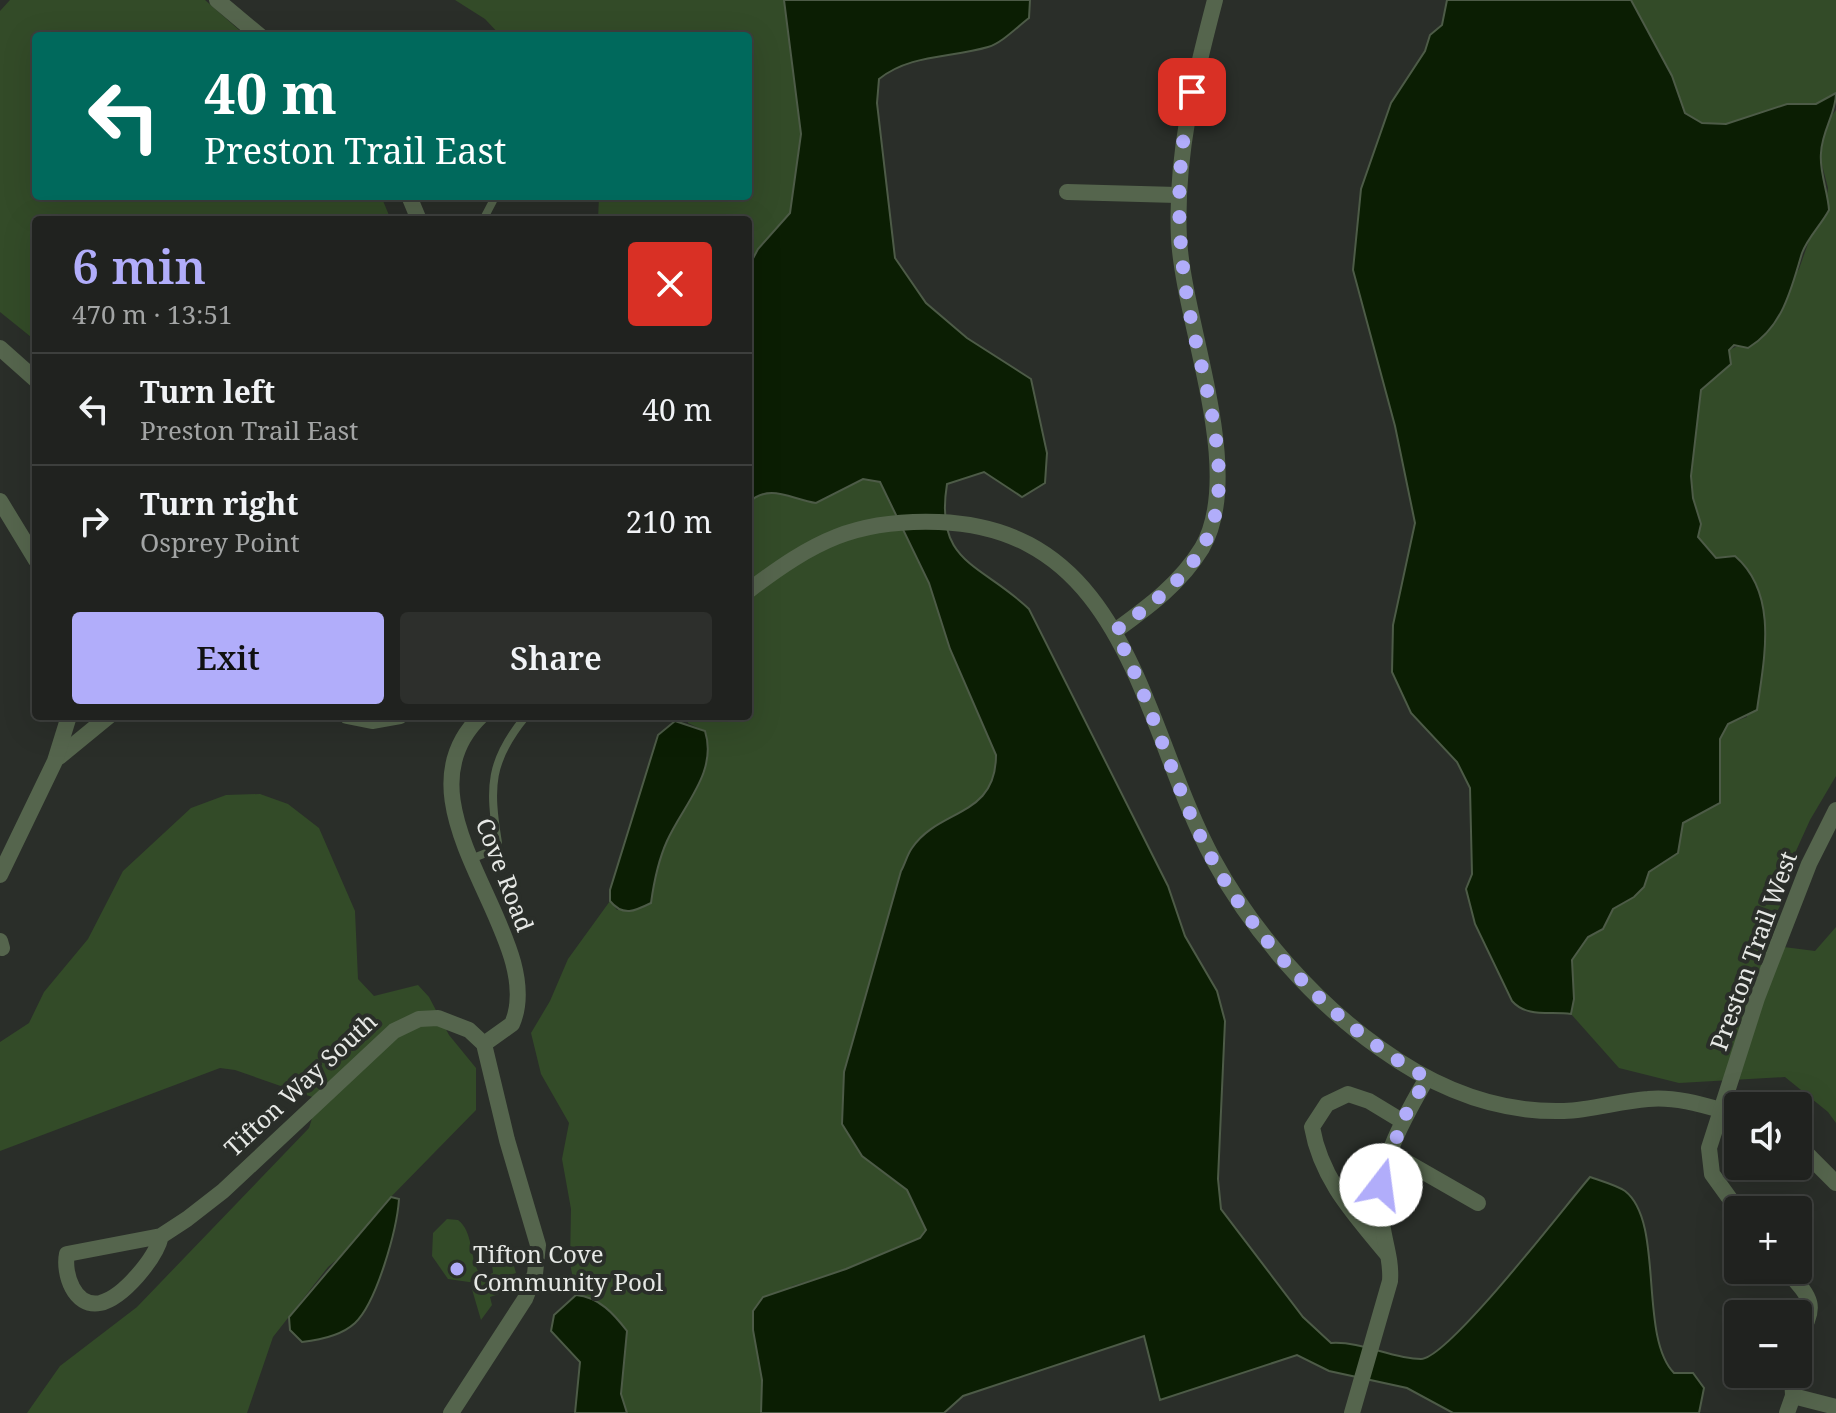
<!DOCTYPE html>
<meta charset="utf-8">
<style>
:root{--surface:#20221f;--page:#2d2f2c;--text:#f1f3f6;--muted:#a2a4a4;--line:#3d3f3d;--accent:#b1adfa}
body{margin:0;font-family:"Noto Serif",serif;background:var(--page);color:var(--text);height:100vh;display:flex;flex-direction:column;font-size:30px;white-space:nowrap}
*{box-sizing:border-box;margin:0}
p{font-size:26px;color:var(--muted)}
.icon{flex:none;width:44px;height:44px;fill:none;stroke:currentColor;stroke-width:2;stroke-linecap:round;stroke-linejoin:round}
.map{position:relative;flex:1;overflow:hidden}
.sheet{position:absolute;left:32px;top:216px;width:720px;height:504px;display:flex;flex-direction:column;background:var(--surface);border-radius:8px;box-shadow:0 8px 32px #0002,0 0 0 2px var(--line)}
.sheet>*{flex:none}
.banner{position:absolute;left:32px;top:32px;width:720px;height:168px;border-radius:8px;box-shadow:0 8px 32px #0002,0 0 0 2px var(--line);background:#00695c;color:#fff;overflow:hidden}
.buttons{position:absolute;left:1724px;top:1092px;display:grid;gap:16px}
.buttons a{display:grid;place-items:center;width:88px;height:88px;border-radius:8px;background:var(--surface);box-shadow:0 8px 32px #0002,0 0 0 2px var(--line);font-size:40px}
.pin{position:absolute;display:grid;place-items:center;width:68px;height:68px;color:#fff;margin:-34px;border-radius:16px;box-shadow:0 4px 12px #0006}
.me{position:absolute;width:88px;margin:-44px;rotate:15deg;stroke-linejoin:round;filter:drop-shadow(0 0 6px #0008)}
.turn{display:flex;align-items:center;gap:28px;height:168px;padding:0 40px;font-size:36px}
.turn .icon{width:104px;height:104px;stroke-width:2.5}
.turn b{display:block;font-size:56px;line-height:68px}
.round{display:grid;place-items:center;flex:none;width:84px;height:84px;border-radius:8px;background:var(--page)}
.summary{display:flex;align-items:center;justify-content:space-between;height:136px;padding:0 40px}
h1{font-size:48px;font-weight:600;line-height:60px;color:var(--accent)}
.button{display:flex;gap:16px;margin-top:auto;padding:16px 40px}
.button a{flex:1;height:92px;border-radius:8px;background:var(--accent);color:#111;font-size:32px;font-weight:600;line-height:92px;text-align:center}
.button a+a{background:var(--page);color:var(--text)}
ul{padding:0;list-style:none}
li{display:flex;align-items:center;gap:24px;height:112px;padding:0 40px;border-top:2px solid var(--line)}
li div{flex:1}
li b{display:block;font-size:30px}
li em{font-style:normal}
.map>svg:first-child{display:block}
.green{fill:#334b28}
.water{fill:#0b1e03;stroke:#4d5b47;stroke-width:2}
.lines{fill:none;stroke-linecap:round;stroke-linejoin:round}
.service{stroke:#55654d;stroke-width:8}
.minor{stroke:#55654d;stroke-width:16}
.route{stroke:#b1adfa;stroke-width:14;stroke-dasharray:0 25.2}
.poi-dot{fill:#b1adfa;stroke:#2a2e29;stroke-width:3}
.labels{text-anchor:middle;stroke-width:8;stroke-linejoin:round;paint-order:stroke}
.street-label{font-size:24px;fill:#e6e8e5;stroke:#2a2e29}
.poi-label{font-size:24px;fill:#e6e8e5;stroke:#2a2e29;text-anchor:start}
</style>
<div class="map">
<svg width="1836" height="1413" viewBox="0 0 1836 1413">
<rect width="100%" height="100%" fill="#2a2e29"/>
<g class="green">
<path d="M 10,0 L 205,0 L 246,36 L 36,36 L 36,196 L 381,196 L 391,220 L 36,220 L 36,341 L 0,312 L 0,11 Z"/>
<path d="M 455,0 L 784,0 L 801,134 L 790,213 L 758,249 L 748,268 L 748,220 L 598,220 L 599,196 L 748,196 L 748,36 L 501,36 L 485,19 Z"/>
<path d="M 1631,0 L 1836,0 L 1836,93 L 1816,104 L 1787,104 L 1726,124 L 1702,123 L 1685,113 L 1672,76 Z"/>
<path d="M 1836,110 L 1836,776 L 1810,820 L 1786,873 L 1780,906 L 1761,944 L 1815,951 L 1836,927 L 1836,1123 L 1828,1112 L 1785,1077 L 1679,1083 L 1619,1068 L 1571,1014 L 1574,999 L 1572,960 L 1588,937 L 1603,929 L 1613,909 L 1634,897 L 1644,887 L 1649,872 L 1678,853 L 1683,823 L 1720,803 L 1720,739 L 1728,724 L 1747,717 L 1729,557 L 1715,558 L 1698,537 L 1701,524 L 1693,498 L 1691,476 L 1701,390 L 1731,364 L 1729,350 L 1742,344 L 1799,269 L 1811,235 L 1824,219 L 1828,188 L 1820,157 L 1826,123 Z"/>
<path d="M 863,479 L 880,482 L 929,583 L 950,649 L 996,755 L 996,774 L 989,791 L 959,815 L 935,828 L 901,871 L 844,1072 L 886,1174 L 907,1190 L 927,1230 L 920,1238 L 846,1269 L 792,1286 L 753,1330 L 762,1380 L 761,1413 L 627,1413 L 621,1394 L 627,1331 C 614,1314 599,1297 576,1295 L 570,1263 L 571,1209 L 562,1159 L 569,1123 L 541,1074 L 531,1033 L 550,1001 L 568,959 L 610,901 L 617,910 L 651,903 C 654,881 658,861 667,841 C 683,805 718,772 705,731 L 688,723 L 686,716 L 748,716 L 748,503 C 770,482 792,500 816,503 Z"/>
<path d="M 260,794 L 288,804 L 319,828 L 355,911 L 358,979 L 374,996 L 418,985 L 429,997 L 449,1035 L 476,1068 L 476,1110 L 384,1204 L 355,1244 L 328,1267 L 273,1337 L 247,1413 L 27,1413 L 60,1366 L 137,1307 L 309,1128 L 318,1099 L 235,1070 L 220,1068 L 0,1151 L 0,1042 L 29,1023 L 44,992 L 88,939 L 123,871 L 191,808 L 226,795 Z"/>
<path d="M 447,1219 L 458,1220 C 475,1233 468,1260 482,1277 L 493,1273 L 492,1265 L 505,1256 L 512,1259 L 516,1273 L 500,1278 L 502,1284 L 496,1287 L 499,1294 L 490,1297 L 492,1305 L 481,1320 L 471,1286 L 476,1283 L 448,1279 L 432,1256 L 433,1233 Z"/>
</g>
<g class="water">
<path d="M 784,0 L 1030,0 L 1029,18 C 1017,27 1002,43 988,47 C 951,58 910,54 879,79 L 877,103 L 895,258 L 926,303 L 967,338 L 1031,379 L 1047,453 L 1045,483 L 1022,497 L 984,472 L 947,484 C 934,564 981,563 1029,609 L 1168,886 L 1185,936 L 1217,991 L 1225,1021 L 1218,1179 L 1221,1209 L 1303,1317 L 1331,1343 C 1363,1341 1391,1359 1421,1359 C 1448,1359 1565,1206 1590,1177 C 1601,1181 1616,1185 1625,1191 C 1665,1222 1638,1336 1674,1373 L 1693,1373 L 1704,1388 L 1699,1413 L 1453,1413 L 1407,1388 L 1329,1371 L 1297,1355 L 1160,1400 L 1144,1336 L 963,1396 L 944,1413 L 761,1413 L 762,1380 L 753,1330 L 753,1311 L 763,1297 L 846,1269 L 920,1238 L 926,1230 L 907,1190 L 862,1156 L 842,1124 L 844,1072 L 901,871 C 905,864 907,855 912,848 C 939,808 996,818 996,755 L 950,649 L 929,583 L 880,482 L 863,479 L 816,503 C 792,500 770,482 748,503 L 748,268 L 758,249 L 790,213 L 801,134 Z"/>
<path d="M 1447,0 L 1631,0 L 1672,76 L 1685,113 L 1702,123 L 1726,124 L 1787,104 L 1816,104 L 1836,93 C 1836,114 1822,130 1821,153 C 1819,171 1828,192 1829,210 C 1821,225 1808,237 1802,253 C 1791,289 1783,327 1748,348 L 1734,345 L 1729,350 L 1731,364 L 1701,390 L 1691,476 L 1693,498 L 1701,524 L 1698,537 L 1716,558 L 1735,556 C 1779,594 1764,659 1757,710 L 1728,724 L 1720,739 L 1720,803 L 1683,823 L 1678,853 L 1649,872 L 1644,887 L 1634,897 L 1613,909 L 1603,929 L 1588,937 L 1572,960 L 1574,999 L 1571,1014 C 1550,1011 1527,1018 1512,1001 L 1475,924 L 1466,889 L 1472,874 L 1470,788 L 1457,762 L 1411,713 L 1392,672 L 1393,625 L 1415,523 L 1395,426 L 1353,270 L 1361,189 L 1391,103 L 1425,51 L 1430,35 L 1442,25 Z"/>
<path d="M 675,721 L 705,731 C 718,772 683,805 667,841 C 658,861 654,881 651,903 C 635,911 623,917 610,901 L 610,890 L 658,735 Z"/>
<path d="M 391,1197 L 399,1199 C 397,1229 377,1302 355,1323 C 341,1336 320,1340 302,1342 L 290,1330 L 289,1317 Z"/>
<path d="M 576,1295 C 599,1297 614,1314 627,1331 L 621,1394 L 627,1413 L 575,1413 L 580,1362 L 551,1331 L 554,1315 Z"/>
</g>
<g class="lines">
<g class="service">
<path d="M 483,220 L 493,201 L 492,196"/>
<path d="M 471,859 L 486,853 L 498,843 C 489,787 489,761 526,716"/>
</g>
<g class="minor">
<path d="M 217,0 L 260,36"/>
<path d="M 1067,192 L 1177,195"/>
<path d="M 409,196 L 419,220"/>
<path d="M 0,348 L 36,380"/>
<path d="M 0,501 L 36,560"/>
<path d="M 748,591 C 814,541 855,519 939,522 C 1129,529 1142,728 1213,859 C 1252,931 1314,1002 1381,1049 C 1435,1088 1497,1113 1564,1111 C 1592,1110 1620,1101 1648,1099 C 1678,1096 1709,1107 1738,1115"/>
<path d="M 1115,631 C 1148,607 1180,584 1202,548 C 1246,472 1184,325 1179,239 C 1175,156 1194,80 1215,0"/>
<path d="M 347,716 L 372,721 L 400,716"/>
<path d="M 481,716 C 387,806 550,937 512,1024 L 484,1044"/>
<path d="M 59,757 L 109,716"/>
<path d="M 0,875 L 55,761 L 69,716"/>
<path d="M 0,941 L 2,948"/>
<path d="M 1798,1145 L 1836,1183"/>
<path d="M 1389,1152 L 1478,1203"/>
<path d="M 1738,1210 L 1712,1174 L 1709,1148 L 1757,998 L 1809,864 L 1836,810"/>
<path d="M 161,1236 C 156,1258 123,1298 100,1303 C 74,1308 63,1273 67,1254 L 161,1236 L 187,1219 L 223,1191 L 394,1031 L 419,1019 L 438,1018 L 469,1030 L 484,1044 L 507,1140 L 538,1245 L 535,1274 L 525,1299 L 451,1413"/>
<path d="M 1387,1254 C 1354,1214 1321,1179 1312,1127 L 1327,1104 L 1348,1094 L 1369,1101 L 1402,1121"/>
<path d="M 1786,1270 C 1809,1296 1820,1305 1798,1337"/>
<path d="M 1793,1396 L 1836,1407"/>
<path d="M 1352,1413 L 1390,1281 C 1392,1257 1382,1237 1381,1213 C 1377,1163 1403,1120 1427,1078"/>
<path d="M 1787,1413 L 1793,1396 L 1792,1374"/>
</g>
</g>
<g class="lines">
<path class="route" d="M 1192,92 C 1176,161 1176,228 1187,297 C 1197,364 1234,461 1212,526 C 1196,573 1153,603 1115,631 C 1146,691 1165,756 1192,818 C 1237,923 1327,1022 1427,1078 L 1402,1121 L 1381,1185"/>
</g>
<circle class="poi-dot" cx="457" cy="1269" r="8"/>
<g class="labels">
<g class="street-label">
<text transform="translate(504 875) rotate(69)" y="8">Cove Road</text>
<text transform="translate(1754 951) rotate(-70)" y="8">Preston Trail West</text>
<text transform="translate(301 1085) rotate(-43)" y="8">Tifton Way South</text>
</g>
<g class="poi-label">
<text x="473" y="1263">Tifton Cove<tspan x="473" dy="28">Community Pool</tspan></text>
</g>
</g>
</svg>
<div class="buttons">
<a><svg class="icon" aria-label="sound" viewBox="0 0 24 24"><path d="M4 9h4l5-4v14l-5-4H4zM17 9q2 3 0 6"/></svg></a>
<a>+</a>
<a>−</a>
</div>
<div class="pin" style="left:1192px;top:92px;background:#d93025"><svg class="icon" aria-label="arrive" viewBox="0 0 24 24"><path d="M6 21V4h12l-3 4 3 4H6"/></svg></div>
<svg class="me" style="left:1381px;top:1185px" viewBox="-20 -20 40 40"><circle r="19" fill="#fff"/><path d="M0-13L10 11 0 6-10 11z" fill="#b1adfa"/></svg>
<div class="banner">
<div class="turn"><svg class="icon" aria-label="left" viewBox="0 0 24 24"><path d="M17 20v-9H6M10 6l-5 5 5 5"/></svg><div><b>40 m</b>Preston Trail East</div></div>
</div>
<section class="sheet">
<div class="summary"><div><h1>6 min</h1><p>470 m · 13:51</p></div><a class="round" style="background:#d93025;color:#fff"><svg class="icon" aria-label="close" viewBox="0 0 24 24"><path d="M6 6l12 12M18 6L6 18"/></svg></a></div>
<ul>
<li><svg class="icon" aria-label="left" viewBox="0 0 24 24"><path d="M17 20v-9H6M10 6l-5 5 5 5"/></svg><div><b>Turn left</b><p>Preston Trail East</p></div><em>40 m</em></li>
<li><svg class="icon" aria-label="right" viewBox="0 0 24 24"><path d="M7 20v-9h11M14 6l5 5-5 5"/></svg><div><b>Turn right</b><p>Osprey Point</p></div><em>210 m</em></li>
</ul>
<div class="button"><a>Exit</a><a>Share</a></div>
</section>
</div>
